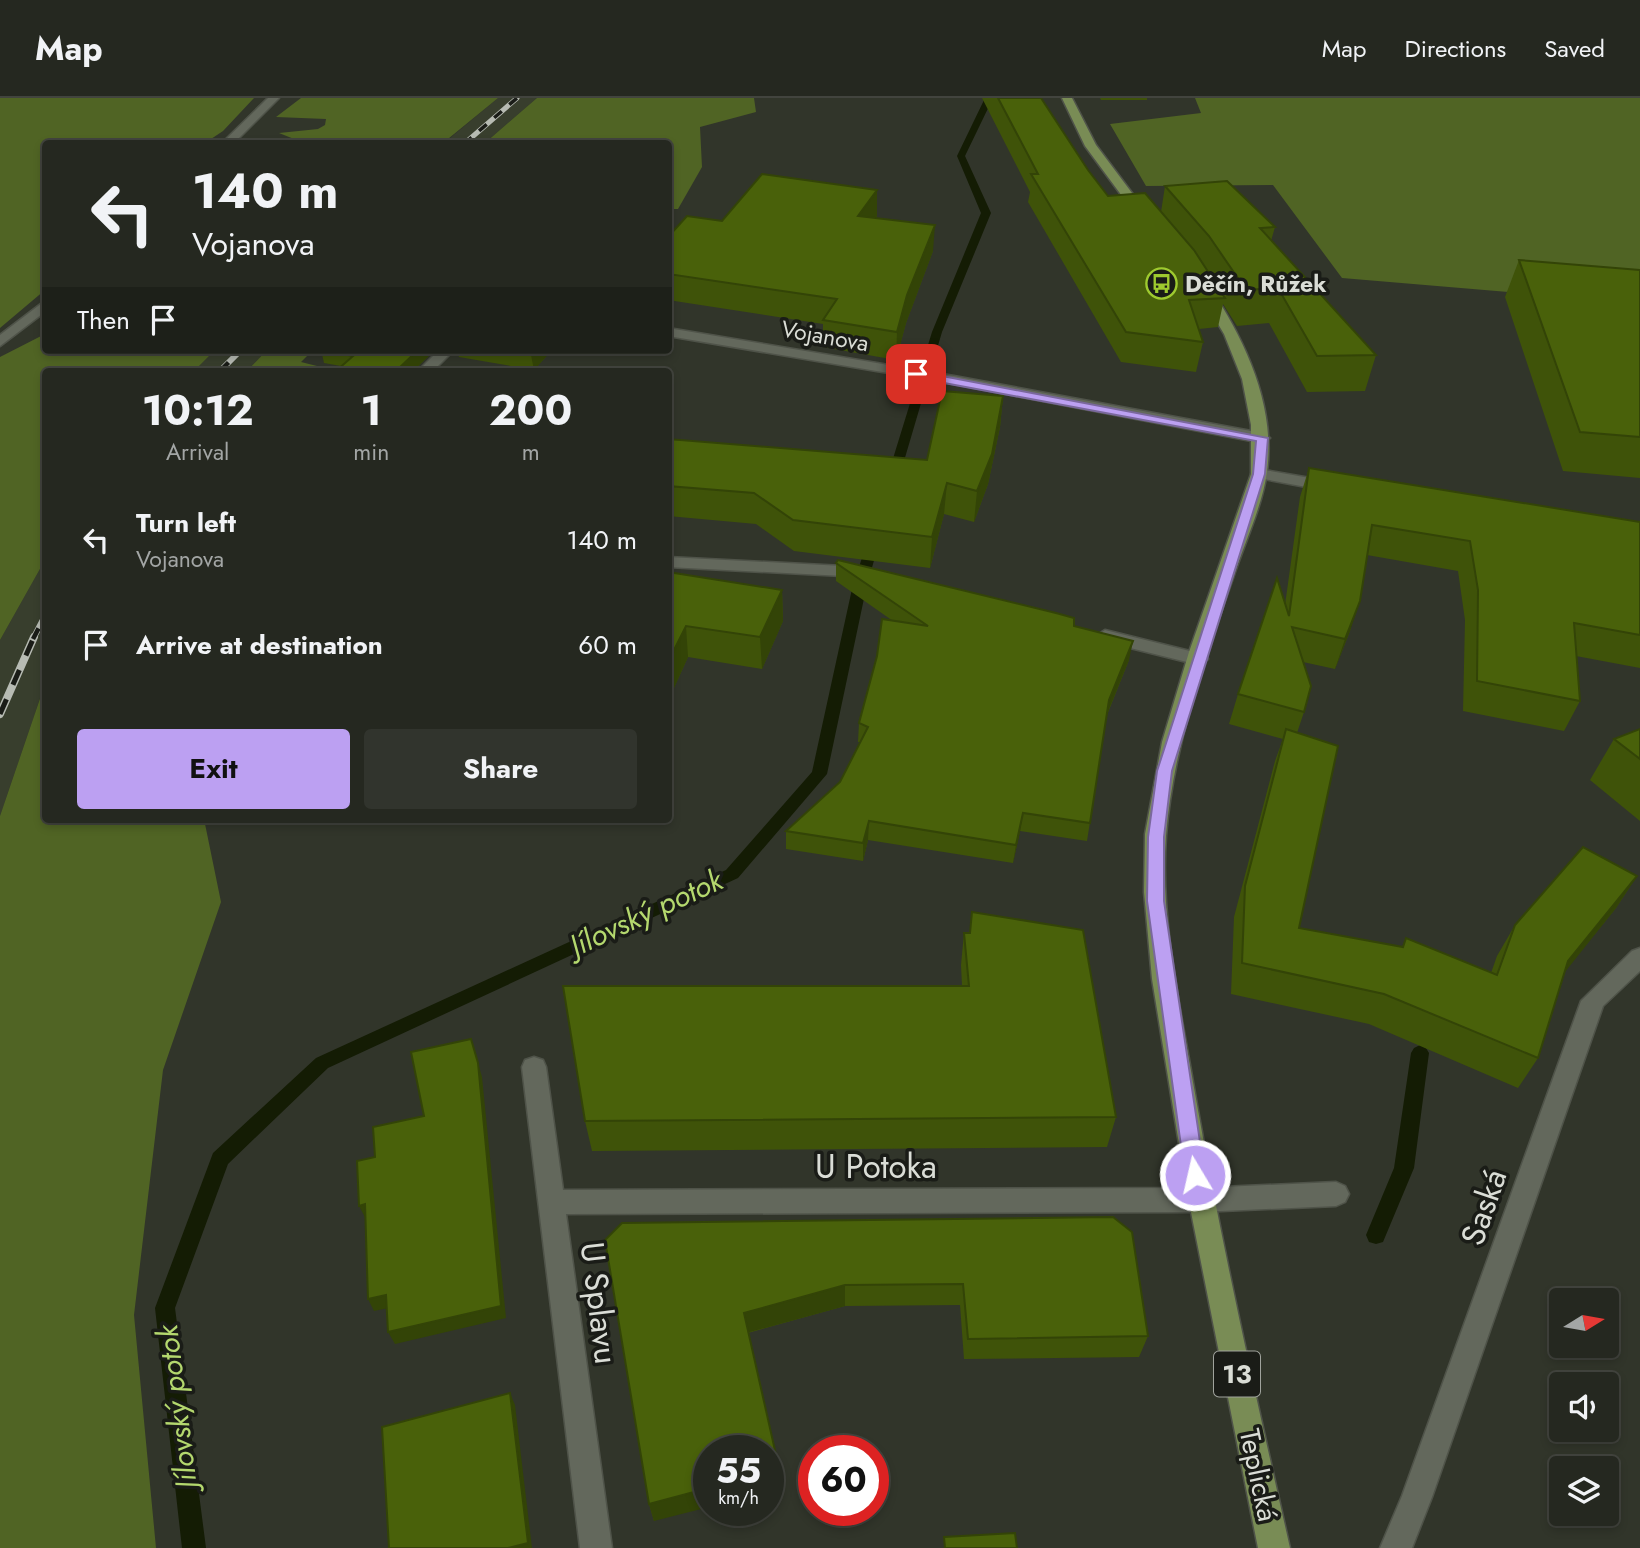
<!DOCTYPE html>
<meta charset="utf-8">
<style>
:root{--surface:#252820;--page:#31342d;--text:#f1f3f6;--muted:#a3a6a5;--line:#42443e;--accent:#bca0f2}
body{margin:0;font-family:Jost,sans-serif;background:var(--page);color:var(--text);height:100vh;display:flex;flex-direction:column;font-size:26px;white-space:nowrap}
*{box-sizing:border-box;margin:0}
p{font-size:23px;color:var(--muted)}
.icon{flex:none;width:38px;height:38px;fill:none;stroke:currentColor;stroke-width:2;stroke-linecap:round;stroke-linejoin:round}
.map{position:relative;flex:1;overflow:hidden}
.panel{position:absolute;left:42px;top:270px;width:630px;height:455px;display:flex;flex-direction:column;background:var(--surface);border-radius:7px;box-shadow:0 4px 10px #0003,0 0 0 2px var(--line)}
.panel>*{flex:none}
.top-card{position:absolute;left:42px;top:42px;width:630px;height:214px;border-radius:7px;box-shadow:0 4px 10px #0003,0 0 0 2px var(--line);background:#252820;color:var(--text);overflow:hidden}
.needle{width:46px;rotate:79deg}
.fabs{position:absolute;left:1549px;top:1190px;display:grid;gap:14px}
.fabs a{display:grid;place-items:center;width:70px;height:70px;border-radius:7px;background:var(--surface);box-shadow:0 4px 10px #0003,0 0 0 2px var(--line);font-size:35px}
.speed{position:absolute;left:693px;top:1337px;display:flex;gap:14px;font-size:35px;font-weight:700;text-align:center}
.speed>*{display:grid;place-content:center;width:91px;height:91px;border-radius:50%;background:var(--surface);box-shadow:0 4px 10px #0003,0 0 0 2px var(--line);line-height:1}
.speed small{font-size:18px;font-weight:400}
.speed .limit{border:10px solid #d22;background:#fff;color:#111}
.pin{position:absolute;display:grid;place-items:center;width:60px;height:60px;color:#fff;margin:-30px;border-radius:14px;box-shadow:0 4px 10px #0006}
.me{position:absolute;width:77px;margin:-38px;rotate:351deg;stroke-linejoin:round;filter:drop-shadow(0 0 5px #0008)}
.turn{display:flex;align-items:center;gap:24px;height:147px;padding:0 35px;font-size:32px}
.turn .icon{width:91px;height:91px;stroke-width:2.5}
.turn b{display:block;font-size:49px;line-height:60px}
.then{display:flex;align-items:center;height:66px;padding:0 35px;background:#0003;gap:14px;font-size:26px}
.eta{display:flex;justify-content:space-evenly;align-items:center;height:119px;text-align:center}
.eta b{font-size:42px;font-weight:700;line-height:49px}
.primary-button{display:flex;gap:14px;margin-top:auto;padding:14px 35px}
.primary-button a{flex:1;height:80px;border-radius:7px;background:var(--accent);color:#111;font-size:28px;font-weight:700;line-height:80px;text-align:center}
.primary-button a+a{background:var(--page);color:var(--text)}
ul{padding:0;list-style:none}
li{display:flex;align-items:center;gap:21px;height:105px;padding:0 35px}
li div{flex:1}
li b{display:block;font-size:26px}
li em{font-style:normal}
header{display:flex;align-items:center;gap:42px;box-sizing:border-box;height:98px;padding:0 35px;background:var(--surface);border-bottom:2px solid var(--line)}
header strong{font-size:33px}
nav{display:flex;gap:38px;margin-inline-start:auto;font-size:24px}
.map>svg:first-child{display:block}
.built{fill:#383e2d}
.green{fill:#506424}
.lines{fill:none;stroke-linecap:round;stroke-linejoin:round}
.stream{fill:#141c04;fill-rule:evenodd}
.minor-casing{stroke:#4f5349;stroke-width:3}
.major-casing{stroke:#4f5349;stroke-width:3}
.minor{fill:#63685c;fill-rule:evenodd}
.major{fill:#798c55;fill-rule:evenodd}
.rail-far2-casing{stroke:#b7bbb3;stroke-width:5}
.rail-far1-casing{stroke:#b7bbb3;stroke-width:6}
.rail-casing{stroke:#b7bbb3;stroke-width:8}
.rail-far2{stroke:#1a1c17;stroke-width:3.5;stroke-dasharray:10;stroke-linecap:butt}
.rail-far1{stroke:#1a1c17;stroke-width:4.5;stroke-dasharray:12;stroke-linecap:butt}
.rail{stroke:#1a1c17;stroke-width:5;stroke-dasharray:16;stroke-linecap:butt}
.wall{fill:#3f5309}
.shaded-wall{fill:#334407}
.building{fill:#49610a;stroke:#334407;stroke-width:2}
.route{fill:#bca0f2;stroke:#7a689d;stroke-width:2}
.labels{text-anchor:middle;stroke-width:7;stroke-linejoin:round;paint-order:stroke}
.far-poi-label{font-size:23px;font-weight:bold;fill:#daddd6;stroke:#1a1c17;text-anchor:start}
.far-street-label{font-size:23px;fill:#daddd6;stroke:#1a1c17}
.shield{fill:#1a1c17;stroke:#a0a39d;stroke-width:2}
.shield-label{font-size:26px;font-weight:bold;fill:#daddd6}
.street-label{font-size:28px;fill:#daddd6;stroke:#1a1c17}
.water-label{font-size:30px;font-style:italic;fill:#b4d86e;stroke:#1a1c17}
.near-street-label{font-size:33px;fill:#daddd6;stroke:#1a1c17}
</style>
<header>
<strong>Map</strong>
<nav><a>Map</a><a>Directions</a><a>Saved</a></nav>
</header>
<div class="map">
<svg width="1640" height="1450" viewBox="0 0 1640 1450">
<rect width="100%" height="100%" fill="#31352a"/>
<g class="built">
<path d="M 498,0 L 537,0 L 485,45 L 443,46 Z"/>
<path d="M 215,252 L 267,252 L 247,273 L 194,273 Z"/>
<path d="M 45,462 L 45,586 L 0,718 L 0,542 Z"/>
</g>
<g class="green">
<path d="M 0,0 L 254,0 L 223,33 L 205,45 L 46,46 L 45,192 L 0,230 Z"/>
<path d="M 301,0 L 498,0 L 443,45 L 304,45 L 279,35 L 318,31 L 325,27 L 326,21 L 276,19 Z"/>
<path d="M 537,0 L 754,0 L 756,14 L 700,29 L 702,69 L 678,111 L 669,111 L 668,46 L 485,45 Z"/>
<path d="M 1195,0 L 1640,0 L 1640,205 L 1342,180 L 1273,87 L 1146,88 L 1110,26 L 1201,15 Z"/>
<path d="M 45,236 L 46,252 L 215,252 L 194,273 L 46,273 L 45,462 L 0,542 L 0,259 Z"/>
<path d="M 267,252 L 313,252 L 301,264 L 325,270 L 322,273 L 247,273 Z"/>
<path d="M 45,586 L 46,721 L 204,721 L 221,804 L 163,972 L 134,1217 L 156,1450 L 0,1450 L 0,718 Z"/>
</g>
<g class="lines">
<g class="stream">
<path d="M 985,0 L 993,0 L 965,58 L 991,115 L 942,234 L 899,380 L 893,384 L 887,380 L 932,234 L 981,115 L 957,58 Z"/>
<path d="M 874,437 L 880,441 L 866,491 L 827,676 L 738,780 L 328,970 L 228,1066 L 175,1210 L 206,1450 L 182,1450 L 155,1210 L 213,1055 L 316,960 L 726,772 L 812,674 L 852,491 L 868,441 Z"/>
<path d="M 1420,947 L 1426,950 L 1429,955 L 1414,1070 L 1383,1144 L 1376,1146 L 1369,1144 L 1366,1137 L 1394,1070 L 1411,955 L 1414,950 Z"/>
</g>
<defs>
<g id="minor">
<path d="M 268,0 L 279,0 L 233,46 L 221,46 Z"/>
<path d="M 46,202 L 46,213 L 0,248 L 0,237 Z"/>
<path d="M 668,230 L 954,278 L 1262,335 L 1270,340 L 1262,345 L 954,286 L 668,238 Z"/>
<path d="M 439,252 L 454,252 L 433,273 L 418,273 Z"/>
<path d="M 1259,371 L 1333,384 L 1341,389 L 1333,394 L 1253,379 L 1251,376 Z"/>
<path d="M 668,459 L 843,468 L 870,474 L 873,478 L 864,483 L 843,478 L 668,469 Z"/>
<path d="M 1105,532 L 1206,557 L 1208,561 L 1199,567 L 1098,542 L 1096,538 Z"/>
<path d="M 1640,850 L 1640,873 L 1603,908 L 1432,1399 L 1412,1450 L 1380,1450 L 1402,1398 L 1581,903 L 1632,853 Z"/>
<path d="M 534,959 L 543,962 L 546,969 L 563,1092 L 1199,1090 L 1336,1084 L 1345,1088 L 1349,1096 L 1345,1104 L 1336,1108 L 1199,1114 L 566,1116 L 612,1450 L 580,1450 L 522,969 L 525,962 Z"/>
</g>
<g id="major">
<path d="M 1062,0 L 1072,0 L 1096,47 L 1147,115 L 1147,121 L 1139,121 L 1085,48 Z"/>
<path d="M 1206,190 L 1211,191 C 1246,244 1276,309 1267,374 C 1262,409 1244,446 1233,480 C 1204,563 1173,649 1166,738 C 1160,820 1179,903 1193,984 C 1220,1140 1255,1295 1290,1450 L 1258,1450 L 1186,1089 L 1152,881 L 1144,794 L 1145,736 L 1162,644 L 1189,554 L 1251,376 L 1251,327 L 1242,281 L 1224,236 L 1199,194 Z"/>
</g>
</defs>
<use href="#minor" class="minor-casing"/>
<use href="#major" class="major-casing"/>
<use href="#minor" class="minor"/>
<use href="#major" class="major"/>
<defs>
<path id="rail-far2" d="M 464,46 L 517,0"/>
<g id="rail-far1">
<path d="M 220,273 L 241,252"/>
<path d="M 33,541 L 46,516"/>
</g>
<path id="rail" d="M 0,616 L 34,539"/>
</defs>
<use href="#rail-far2" class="rail-far2-casing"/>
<use href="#rail-far1" class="rail-far1-casing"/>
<use href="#rail" class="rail-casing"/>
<use href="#rail-far2" class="rail-far2"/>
<use href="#rail-far1" class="rail-far1"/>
<use href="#rail" class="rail"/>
</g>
<g class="wall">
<path d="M 982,0 L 1041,0 L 1088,72 L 1108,98 L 1161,114 L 1165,88 L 1275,129 L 1271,143 L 1376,257 L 1365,293 L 1307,294 L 1269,225 L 1237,228 L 1223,206 L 1218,229 L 1199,231 L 1203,244 L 1196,274 L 1121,264 L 1028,104 L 1030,94 Z"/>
<path d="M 1100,0 L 1147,0 L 1147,2 L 1101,2 Z"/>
<path d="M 877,118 L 875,120 L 933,153 L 906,225 L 896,262 L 823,249 L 823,226 L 668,202 L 668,139 L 722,123 Z"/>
<path d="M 1519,162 L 1640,172 L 1640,380 L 1563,373 L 1505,199 Z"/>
<path d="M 321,252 L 435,252 L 413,273 L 336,273 L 341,268 L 324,265 Z"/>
<path d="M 457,252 L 552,252 L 534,272 L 459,259 Z"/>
<path d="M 1003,298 L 1000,329 L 988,386 L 974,424 L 944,416 L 930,470 L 794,453 L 756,426 L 668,418 L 668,341 L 927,362 Z"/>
<path d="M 1309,370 L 1640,424 L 1640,570 L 1576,558 L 1580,603 L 1564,633 L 1463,613 L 1465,522 L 1458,473 L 1367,457 L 1350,533 L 1335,571 L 1303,564 L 1304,614 L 1297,635 L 1299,830 L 1402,849 L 1406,840 L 1491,875 L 1497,858 L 1515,827 L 1637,778 L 1616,810 L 1565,873 L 1538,960 L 1518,990 L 1369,926 L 1231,896 L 1234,819 L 1275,663 L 1283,641 L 1229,626 L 1238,596 L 1285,507 L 1300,399 Z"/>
<path d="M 836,465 L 1074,528 L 1129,562 L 1107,617 L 1087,743 L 1020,733 L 1013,765 L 868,742 L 863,763 L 786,751 L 786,733 L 840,684 L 860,644 L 858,644 L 859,625 L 893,523 L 836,483 Z"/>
<path d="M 668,474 L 782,492 L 783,523 L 762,571 L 688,559 L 668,603 Z"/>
<path d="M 1640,631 L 1640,723 L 1590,682 L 1614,641 Z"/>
<path d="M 964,835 L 1116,1019 L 1107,1049 L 592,1053 L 585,1023 L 962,888 L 961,867 Z"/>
<path d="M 1113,1119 L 1148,1238 L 1139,1259 L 964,1261 L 960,1207 L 845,1208 L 748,1235 L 783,1397 L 768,1353 L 654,1423 L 649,1406 L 605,1142 Z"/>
</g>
<g class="shaded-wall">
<path d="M 877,92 L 877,118 L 857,144 L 858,118 Z"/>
<path d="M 935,127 L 933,153 L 906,225 L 896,262 L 897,234 L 907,197 Z"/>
<path d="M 418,252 L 435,252 L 413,273 L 396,273 Z"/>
<path d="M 530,252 L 552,252 L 534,272 Z"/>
<path d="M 1003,298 L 1000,329 L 988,386 L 974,424 L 977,393 Z"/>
<path d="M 947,385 L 944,416 L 930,470 L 932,439 Z"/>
<path d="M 782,492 L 783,523 L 762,571 L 760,539 Z"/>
<path d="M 1360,503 L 1350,533 L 1335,571 L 1345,541 Z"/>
<path d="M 686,528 L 688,559 L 668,603 L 668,564 Z"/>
<path d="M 1133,543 L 1129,562 L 1105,621 L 1109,602 Z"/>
<path d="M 1023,715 L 1020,733 L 1013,765 L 1016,747 Z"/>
<path d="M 869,723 L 868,742 L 863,763 L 863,745 Z"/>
<path d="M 1637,778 L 1616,810 L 1549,894 L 1568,863 Z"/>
<path d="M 471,941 L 482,979 L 506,1220 L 395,1246 L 388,1234 Z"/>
<path d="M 365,1106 L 366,1121 L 359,1108 Z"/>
<path d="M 845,1187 L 845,1208 L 746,1235 L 744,1215 Z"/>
<path d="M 386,1197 L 393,1209 L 374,1213 L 368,1201 Z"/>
<path d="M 510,1295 L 515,1307 L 532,1450 L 508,1450 Z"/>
<path d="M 781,1379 L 783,1397 L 768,1401 L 768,1383 Z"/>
<path d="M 709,1390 L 709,1409 L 654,1423 L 649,1406 Z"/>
</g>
<g class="building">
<path d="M 998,0 L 1041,0 L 1088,72 L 1108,98 L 1145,95 L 1194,152 L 1225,200 L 1189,202 L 1203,244 L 1126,234 L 1031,76 L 1038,76 Z"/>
<path d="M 762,76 L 877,92 L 858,118 L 935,127 L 907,197 L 897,234 L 823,222 L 837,201 L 668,176 L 668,139 L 687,118 L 722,123 Z"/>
<path d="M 1227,83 L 1275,129 L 1260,130 L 1376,257 L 1317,258 L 1278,190 L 1246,192 L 1209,138 L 1165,88 Z"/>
<path d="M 1519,162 L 1640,172 L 1640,339 L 1580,334 Z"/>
<path d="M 326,252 L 418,252 L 396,273 L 336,273 L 353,258 Z"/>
<path d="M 942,293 L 1003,298 L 992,356 L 977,393 L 947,385 L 932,439 L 793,422 L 754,395 L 668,388 L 668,341 L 927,362 Z"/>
<path d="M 1309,370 L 1640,424 L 1640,537 L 1574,525 L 1580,603 L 1477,583 L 1478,492 L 1470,443 L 1372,427 L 1360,503 L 1345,541 L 1292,529 L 1311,588 L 1304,614 L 1238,596 L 1277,480 L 1289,518 Z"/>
<path d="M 838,462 L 1056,515 L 1074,520 L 1074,528 L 1133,543 L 1109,602 L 1090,725 L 1023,715 L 1016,747 L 869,723 L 863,745 L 786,733 L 840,684 L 868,629 L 859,625 L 877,558 L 882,521 L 928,528 L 836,465 Z"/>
<path d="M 668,474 L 782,492 L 760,539 L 686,528 L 668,564 Z"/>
<path d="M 1286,631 L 1338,648 L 1299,830 L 1403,849 L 1406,840 L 1497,877 L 1515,827 L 1583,749 L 1637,778 L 1568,863 L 1538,960 L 1384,896 L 1242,865 L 1245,788 Z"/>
<path d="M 1640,631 L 1640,661 L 1614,641 Z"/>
<path d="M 972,814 L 1083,832 L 1116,1019 L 585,1023 L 563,888 L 969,888 L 964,835 L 970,835 Z"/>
<path d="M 471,941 L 478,965 L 501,1208 L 388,1234 L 386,1197 L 368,1201 L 365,1106 L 359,1108 L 357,1063 L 375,1059 L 373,1029 L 424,1018 L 411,954 Z"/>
<path d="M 1113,1119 L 1132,1134 L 1148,1238 L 968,1241 L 963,1186 L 845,1187 L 744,1215 L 781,1379 L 768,1383 L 768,1353 L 709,1353 L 709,1390 L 649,1406 L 605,1142 L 622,1125 Z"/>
<path d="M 510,1295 L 528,1445 L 508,1450 L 389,1450 L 382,1329 Z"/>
<path d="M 1015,1435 L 1017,1450 L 945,1450 L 944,1439 Z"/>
</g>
<path class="route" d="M 916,273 L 1268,340 L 1265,376 L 1172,673 L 1164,739 L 1164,803 L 1205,1077 L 1202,1083 L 1195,1086 L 1188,1083 L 1185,1077 L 1147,803 L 1148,739 L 1157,673 L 1253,376 L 1256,343 L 912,279 L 910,276 Z"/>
<defs>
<symbol id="bus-ring" viewBox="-11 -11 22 22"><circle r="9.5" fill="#1a1c17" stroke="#9eca2f" stroke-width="1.5"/><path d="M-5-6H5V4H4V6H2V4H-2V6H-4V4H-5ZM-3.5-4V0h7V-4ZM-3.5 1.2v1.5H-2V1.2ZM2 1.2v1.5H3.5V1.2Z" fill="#9eca2f"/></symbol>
</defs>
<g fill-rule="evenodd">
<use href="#bus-ring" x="1144" y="168" width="35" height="35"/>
</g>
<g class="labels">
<g class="far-poi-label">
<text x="1185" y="194">Děčín, Růžek</text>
</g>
<g class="far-street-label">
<text transform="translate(825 238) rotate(10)" y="8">Vojanova</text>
</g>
<rect class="shield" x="1214" y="1253.5" width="46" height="45" rx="5"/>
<g class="shield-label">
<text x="1237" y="1285">13</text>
</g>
<g class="street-label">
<text transform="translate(1259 1377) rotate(78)" y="10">Teplická</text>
</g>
<g class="water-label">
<text transform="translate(646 815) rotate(-25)" y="10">Jílovský potok</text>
<text transform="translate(177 1309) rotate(-97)" y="10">Jílovský potok</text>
</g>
<g class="near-street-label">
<text x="876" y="1080">U Potoka</text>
<text transform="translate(1483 1109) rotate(-71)" y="12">Saská</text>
<text transform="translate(600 1205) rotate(83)" y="12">U Splavu</text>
</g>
</g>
</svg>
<div class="fabs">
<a><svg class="needle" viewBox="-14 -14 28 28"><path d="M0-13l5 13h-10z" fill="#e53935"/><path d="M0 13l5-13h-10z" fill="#a3a6a5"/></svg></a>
<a><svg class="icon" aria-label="sound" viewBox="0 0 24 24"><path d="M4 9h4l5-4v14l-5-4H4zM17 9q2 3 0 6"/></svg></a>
<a><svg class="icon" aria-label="layers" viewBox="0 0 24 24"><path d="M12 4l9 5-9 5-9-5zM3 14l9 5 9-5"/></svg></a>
</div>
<div class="speed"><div>55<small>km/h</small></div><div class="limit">60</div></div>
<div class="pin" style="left:916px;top:276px;background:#d93025"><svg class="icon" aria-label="arrive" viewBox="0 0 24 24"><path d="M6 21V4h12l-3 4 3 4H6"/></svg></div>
<svg class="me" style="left:1195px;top:1077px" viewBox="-20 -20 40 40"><circle r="17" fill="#bca0f2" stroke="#fff" stroke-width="3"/><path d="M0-11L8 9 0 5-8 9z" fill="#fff"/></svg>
<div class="top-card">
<div class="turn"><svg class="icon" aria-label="left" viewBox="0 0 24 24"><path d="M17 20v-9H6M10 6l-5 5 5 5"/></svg><div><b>140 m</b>Vojanova</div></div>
<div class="then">Then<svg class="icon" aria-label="arrive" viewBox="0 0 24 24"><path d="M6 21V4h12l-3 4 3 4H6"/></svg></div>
</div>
<section class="panel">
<div class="eta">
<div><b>10:12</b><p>Arrival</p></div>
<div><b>1</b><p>min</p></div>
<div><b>200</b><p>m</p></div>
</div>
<ul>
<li><svg class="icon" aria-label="left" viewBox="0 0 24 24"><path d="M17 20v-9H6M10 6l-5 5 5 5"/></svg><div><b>Turn left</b><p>Vojanova</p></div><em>140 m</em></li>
<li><svg class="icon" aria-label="arrive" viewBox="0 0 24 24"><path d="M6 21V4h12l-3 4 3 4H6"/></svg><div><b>Arrive at destination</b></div><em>60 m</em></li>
</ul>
<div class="primary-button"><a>Exit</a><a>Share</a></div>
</section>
</div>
